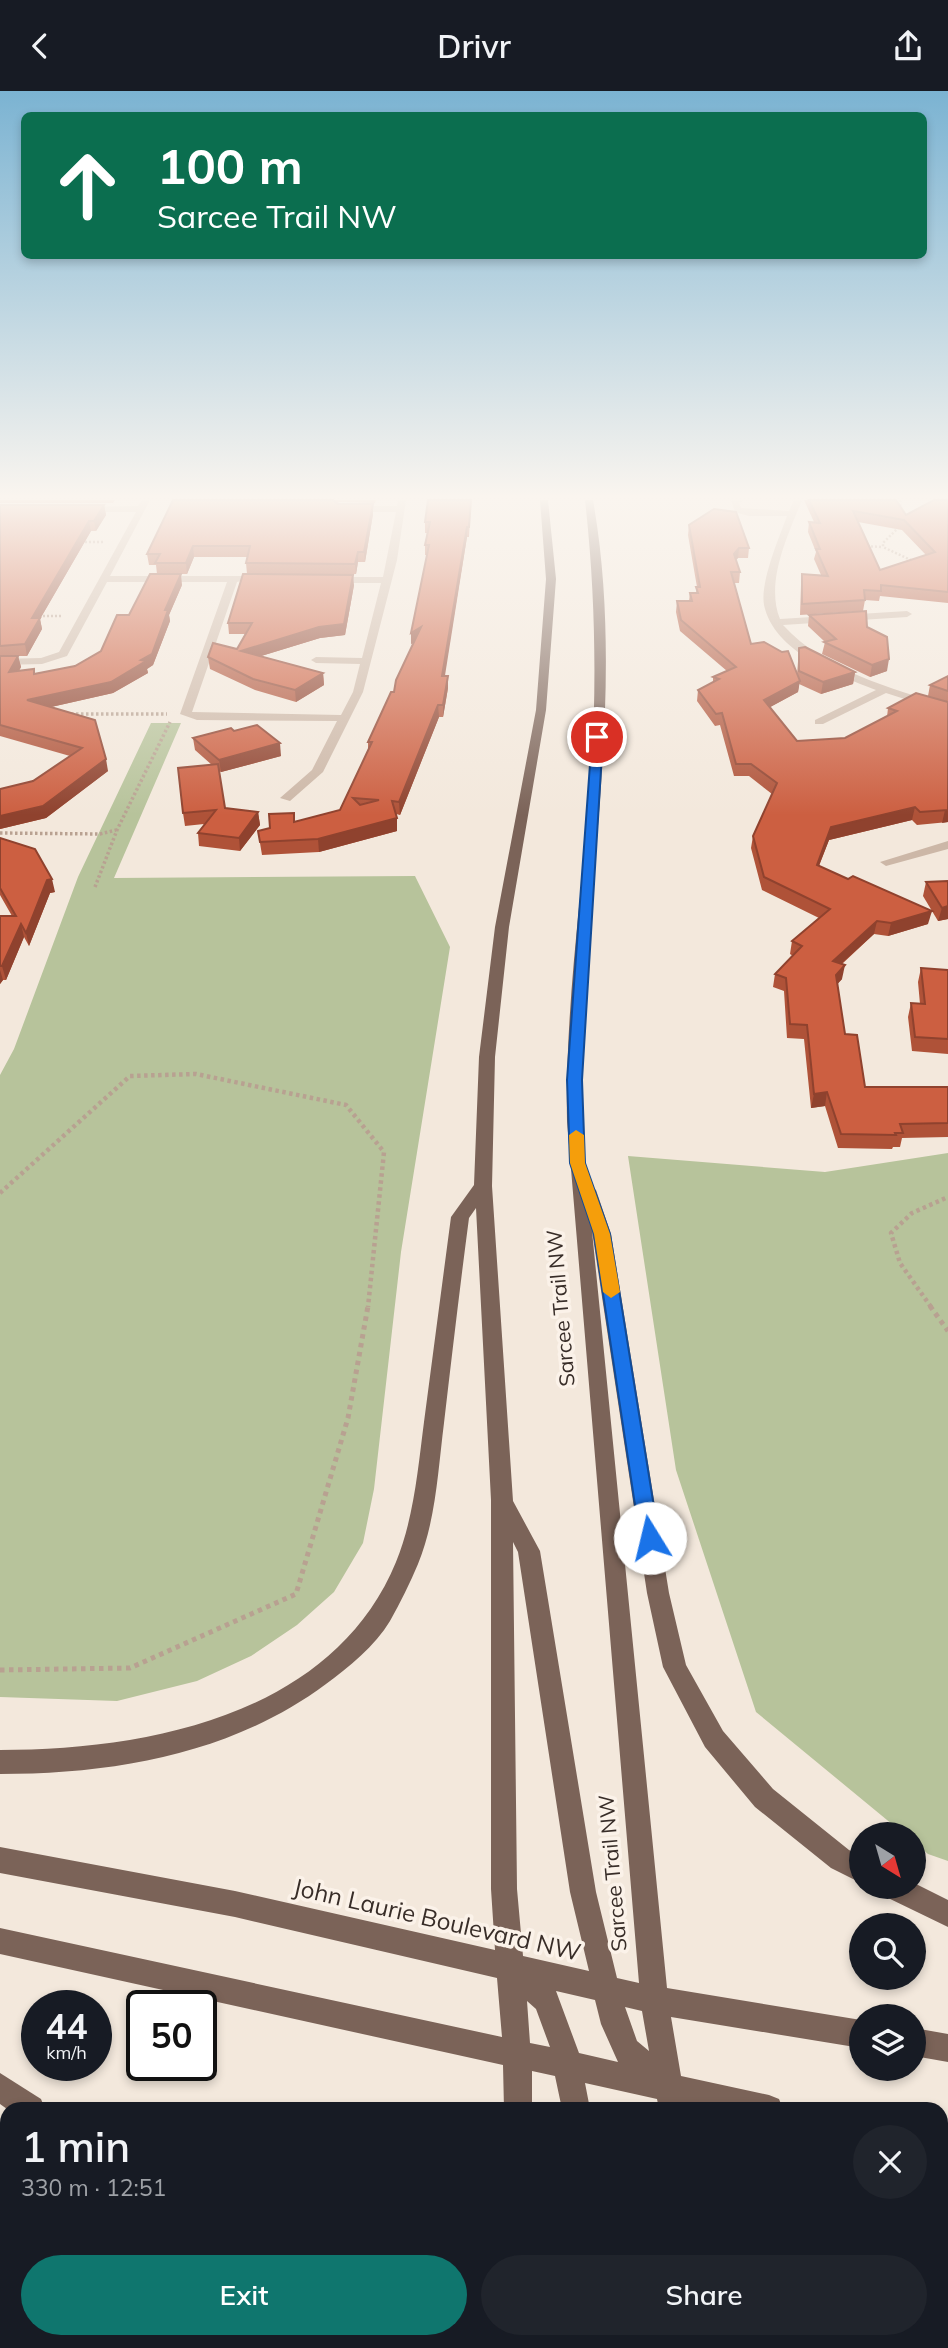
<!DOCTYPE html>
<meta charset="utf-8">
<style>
:root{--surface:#171b24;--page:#20242c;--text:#f1f3f6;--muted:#9ea1a6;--accent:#0f766e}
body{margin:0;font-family:Mulish,sans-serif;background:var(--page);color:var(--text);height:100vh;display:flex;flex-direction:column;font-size:26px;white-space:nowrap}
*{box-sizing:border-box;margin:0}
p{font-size:23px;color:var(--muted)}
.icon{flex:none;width:38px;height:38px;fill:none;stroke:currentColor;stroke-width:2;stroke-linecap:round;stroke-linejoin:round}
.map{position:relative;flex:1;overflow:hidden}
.sheet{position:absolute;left:0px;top:2011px;width:948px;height:247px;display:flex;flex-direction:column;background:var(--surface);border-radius:21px 21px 0 0;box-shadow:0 4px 10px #0003}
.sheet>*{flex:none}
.guide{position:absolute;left:21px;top:21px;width:906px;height:147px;border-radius:10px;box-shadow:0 4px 10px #0003;background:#0b6e4f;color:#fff;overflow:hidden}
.needle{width:46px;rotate:143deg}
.tools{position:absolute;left:849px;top:1731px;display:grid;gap:14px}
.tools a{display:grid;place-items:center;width:77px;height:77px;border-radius:50%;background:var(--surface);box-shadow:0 4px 10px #0003;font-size:35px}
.speed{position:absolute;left:21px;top:1899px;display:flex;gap:14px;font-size:35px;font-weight:700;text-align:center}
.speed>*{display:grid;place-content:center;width:91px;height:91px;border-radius:50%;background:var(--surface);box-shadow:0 4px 10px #0003;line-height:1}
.speed small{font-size:18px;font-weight:400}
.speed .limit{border:4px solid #111;border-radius:10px;background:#fff;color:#111}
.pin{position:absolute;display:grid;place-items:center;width:60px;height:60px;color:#fff;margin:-30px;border:4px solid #fff;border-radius:50%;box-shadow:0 2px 7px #0007}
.me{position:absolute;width:77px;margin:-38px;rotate:351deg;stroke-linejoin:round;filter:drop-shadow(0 0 5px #0008)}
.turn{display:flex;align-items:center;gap:24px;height:147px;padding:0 21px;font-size:32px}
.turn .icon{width:91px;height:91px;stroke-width:2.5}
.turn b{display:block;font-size:49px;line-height:60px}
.round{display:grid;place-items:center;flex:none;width:74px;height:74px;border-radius:37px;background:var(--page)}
.head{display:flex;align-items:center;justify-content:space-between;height:119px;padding:0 21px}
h1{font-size:42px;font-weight:600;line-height:52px}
.action{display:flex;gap:14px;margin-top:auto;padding:14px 21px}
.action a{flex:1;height:80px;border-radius:42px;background:var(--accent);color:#fff;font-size:28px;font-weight:600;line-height:80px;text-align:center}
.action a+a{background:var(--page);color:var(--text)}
header{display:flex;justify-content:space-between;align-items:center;height:91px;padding:0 21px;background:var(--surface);font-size:32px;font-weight:600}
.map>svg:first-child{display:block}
.green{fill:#b7c39b}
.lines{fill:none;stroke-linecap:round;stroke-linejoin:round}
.path-far3{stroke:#b8a191;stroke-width:2.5;stroke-dasharray:2 2;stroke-linecap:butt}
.path-far2{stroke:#b8a191;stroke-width:3.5;stroke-dasharray:2.5 2.5;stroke-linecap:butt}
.path-far1{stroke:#b8a191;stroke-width:4.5;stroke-dasharray:3.5 3.5;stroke-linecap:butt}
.path{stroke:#b8a191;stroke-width:5;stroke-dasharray:4.5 4.5;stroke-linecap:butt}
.minor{fill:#ccb7a7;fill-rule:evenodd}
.major{fill:#7b6358;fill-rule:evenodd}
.wall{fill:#af5238;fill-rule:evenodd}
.shaded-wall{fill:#8f422e}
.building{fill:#cc5f41;stroke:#8f422e;stroke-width:2;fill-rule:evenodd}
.route{fill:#1a73e8;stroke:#114b97;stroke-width:2}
.slow{fill:#f59e0b}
.labels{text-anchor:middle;stroke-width:7;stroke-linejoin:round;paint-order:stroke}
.street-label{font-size:21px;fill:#382d28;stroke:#fbf2e9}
.near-street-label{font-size:24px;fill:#382d28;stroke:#fbf2e9}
</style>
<header><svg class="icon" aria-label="back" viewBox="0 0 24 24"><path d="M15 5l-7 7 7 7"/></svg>Drivr<svg class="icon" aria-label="share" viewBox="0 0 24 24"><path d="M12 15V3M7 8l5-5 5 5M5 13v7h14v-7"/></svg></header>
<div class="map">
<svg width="948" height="2257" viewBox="0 0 948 2257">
<rect width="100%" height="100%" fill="#f3e8dc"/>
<g class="green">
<path d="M 151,632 L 181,632 L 114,787 L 415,785 L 450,856 L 401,1161 L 374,1398 L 363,1452 L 334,1501 L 297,1534 L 251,1565 L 197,1590 L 117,1610 L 0,1606 L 0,984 L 14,958 L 78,786 Z"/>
<path d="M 948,1062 L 948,1770 L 928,1763 L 914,1751 L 914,1743 L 904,1743 L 756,1621 L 676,1379 L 628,1065 L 825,1081 Z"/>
<path d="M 0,2069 L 7,2074 L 7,2250 L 212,2250 L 216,2257 L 0,2257 Z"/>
</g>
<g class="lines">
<g class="path-far3">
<path d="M 900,409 L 901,420"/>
<path d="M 899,436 L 883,452 L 883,456 L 915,471"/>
<path d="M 81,451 L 104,451"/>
<path d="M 863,455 L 883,456"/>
<path d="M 39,525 L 62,525"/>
</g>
<g class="path-far2">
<path d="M 71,623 L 167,623"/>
<path d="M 0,742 L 100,743 L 116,739"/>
<path d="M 95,796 L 117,739 L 170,631"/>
</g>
<g class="path-far1">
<path d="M 0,1102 L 130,985 L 196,983 L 346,1014 L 384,1061 L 368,1216"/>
<path d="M 931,1216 L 900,1172 L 891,1142 L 912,1122 L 948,1106"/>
</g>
<g class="path">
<path d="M 930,1215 L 948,1240"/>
<path d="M 0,1579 L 130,1577 L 296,1503 L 348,1327 L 368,1215"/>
</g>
<g class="minor">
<path d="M 142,409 L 150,409 L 110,485 L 244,485 L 249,488 L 237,491 L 192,621 L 341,624 L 353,601 L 360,573 L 316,572 L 311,569 L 316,566 L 362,567 L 381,492 L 331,492 L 326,489 L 331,486 L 383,486 L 396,421 L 352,421 L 348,418 L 352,415 L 397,415 L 398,409 L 406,409 L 397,469 L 363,601 L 323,681 L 290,710 L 280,707 L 312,679 L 337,630 L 197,629 L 180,623 L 227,491 L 107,491 L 67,565 L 42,573 L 0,574 L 0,568 L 41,567 L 59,561 L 136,421 L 81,421 L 78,416 L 138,415 Z"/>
<path d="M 731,409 L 744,409 L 739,412 L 741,417 L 789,420 L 794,409 L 802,409 C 788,444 765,491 780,528 L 907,520 L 912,523 L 907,526 L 783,534 C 825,580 890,597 948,615 L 948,622 L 886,602 L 823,633 L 815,633 L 815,629 L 876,599 C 837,584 774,561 764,514 C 760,491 779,447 787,425 L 749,425 L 735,421 Z"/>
<path d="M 948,750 L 948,758 L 886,775 L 880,771 Z"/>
</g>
<g class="major">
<path d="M 540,409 L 548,409 L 556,488 L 546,619 L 509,836 L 495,966 L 492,1095 L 513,1410 L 540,1460 L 596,1801 L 617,1887 L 639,1892 L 567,1030 C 565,920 581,810 590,701 C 597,603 596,507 585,409 L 593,409 C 633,636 565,865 587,1093 L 596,1099 L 611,1143 L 669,1502 L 686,1574 L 723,1640 L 773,1698 L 849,1759 L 861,1765 L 861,1792 L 831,1777 L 755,1716 L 705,1656 L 663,1576 L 647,1502 L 592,1140 L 667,1897 L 861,1929 L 861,1957 L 671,1926 L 681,1985 L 769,2004 L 779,2008 L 783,2018 L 702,2018 L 687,2014 L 687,2018 L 659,2018 L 657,2008 L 585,1992 L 590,2018 L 562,2018 L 555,1985 L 532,1980 L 532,2018 L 504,2018 L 503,1974 L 0,1863 L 0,1837 L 502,1946 L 497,1887 L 235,1826 L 0,1782 L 0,1756 L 235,1800 L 495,1859 L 491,1798 L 491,1409 L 476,1117 L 469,1127 C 460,1195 452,1264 444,1332 C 438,1379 436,1429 418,1473 C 410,1492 400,1512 390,1530 C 375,1555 349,1576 326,1593 C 232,1663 114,1683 0,1683 L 0,1659 C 148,1659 333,1624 396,1471 C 414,1427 418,1377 424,1331 C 433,1263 442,1194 451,1126 L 474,1094 L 479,966 L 495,836 L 536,619 L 546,488 ZM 513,1451 L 518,1461 L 570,1801 L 589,1880 L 523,1865 L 517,1798 ZM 556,1900 L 595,1909 L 601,1933 L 618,1971 L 579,1962 ZM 527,1910 L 536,1918 L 550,1956 L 530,1952 ZM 625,1916 L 642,1920 L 649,1960 L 637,1950 Z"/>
<path d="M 914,1792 L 948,1809 L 948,1836 L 884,1805 L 880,1796 L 914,1796 Z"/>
<path d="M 914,1937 L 948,1943 L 948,1971 L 914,1965 Z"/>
<path d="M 0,1982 L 41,2008 L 45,2018 L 7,2018 L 0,2013 Z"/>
<path d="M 942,2039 L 948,2040 L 948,2070 L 942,2068 Z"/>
<path d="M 233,2250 L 266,2250 L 269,2257 L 236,2257 Z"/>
<rect x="510" y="2250" width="32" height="7"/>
<path d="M 600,2250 L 632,2250 L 633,2257 L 601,2257 Z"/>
<path d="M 690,2250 L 722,2250 L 723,2257 L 691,2257 Z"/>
</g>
</g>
<g class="wall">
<path d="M 0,409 L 115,409 L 113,412 L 0,412 Z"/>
<path d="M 173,409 L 376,409 L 375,412 L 339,411 L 338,412 L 373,413 L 373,423 L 365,471 L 358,471 L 356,483 L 247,483 L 246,472 L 247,466 L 194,466 L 187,483 L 157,483 L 156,474 L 149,474 L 147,463 Z"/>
<path d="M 471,409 L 469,446 L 467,446 L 444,585 L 448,585 L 448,597 L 443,626 L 439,626 L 400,724 L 396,723 L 397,740 L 319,761 L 262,764 L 258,740 L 340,719 L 368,659 L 368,651 L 394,601 L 413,552 L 411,553 L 411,542 L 427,464 L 425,464 L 425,454 L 427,442 L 425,442 L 425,431 Z"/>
<path d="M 804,409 L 896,409 L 906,424 L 948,409 L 948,512 L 880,505 L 879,510 L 865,509 L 863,520 L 800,524 L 801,494 L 802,483 L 821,484 L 814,468 L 816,461 L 808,441 L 809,431 L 814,431 ZM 858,431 L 902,439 L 926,464 L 880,479 Z"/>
<path d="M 0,414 L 104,414 L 106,424 L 96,440 L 91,440 L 40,528 L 42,538 L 27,565 L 18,565 L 21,576 L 19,580 L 35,583 L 75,575 L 101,560 L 129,524 L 182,494 L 169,524 L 170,530 L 153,574 L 147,578 L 148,582 L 113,602 L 51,616 L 108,680 L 46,727 L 0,738 L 0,698 L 33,690 L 70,665 L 0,645 Z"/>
<path d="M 689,434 L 749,457 L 748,467 L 738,467 L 736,469 L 740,481 L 739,492 L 734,492 L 751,553 L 797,584 L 799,557 L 855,581 L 853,593 L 821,603 L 799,593 L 798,601 L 770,616 L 797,650 L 845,647 L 887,626 L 888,617 L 928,605 L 930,594 L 948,585 L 948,731 L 917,734 L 912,729 L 829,749 L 819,775 L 928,833 L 888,845 L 874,843 L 842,873 L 842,888 L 837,893 L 845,943 L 865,996 L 948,996 L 948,1046 L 902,1047 L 900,1056 L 893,1056 L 892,1058 L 838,1057 L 825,1015 L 811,1017 L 804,948 L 787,947 L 784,900 L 773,896 L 775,883 L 793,865 L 790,863 L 792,850 L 819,827 L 762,799 L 751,757 L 753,745 L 772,703 L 749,685 L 734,685 L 720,634 L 715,635 L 697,610 L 698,599 L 713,591 L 713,586 L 727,580 L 680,540 L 676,521 L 677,510 L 689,510 L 690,502 L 696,502 L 697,496 L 688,444 Z"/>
<path d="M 354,494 L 345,544 L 320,547 L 261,565 L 323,582 L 324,594 L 296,611 L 255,599 L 210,578 L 208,566 L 237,558 L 245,543 L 229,543 L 228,532 Z"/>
<path d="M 809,524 L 867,536 L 887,580 L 870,586 L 822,563 L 825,551 L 808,535 Z"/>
<path d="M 234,640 L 281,665 L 221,681 L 219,680 L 225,717 L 258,721 L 260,734 L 240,760 L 199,755 L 198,742 L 204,733 L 185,735 L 183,722 L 212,674 L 195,659 L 193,647 Z"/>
<path d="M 0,747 L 55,801 L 50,802 L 29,855 L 24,846 L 6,889 L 3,889 L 0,893 L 0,825 L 12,825 L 0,804 Z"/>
<path d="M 926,791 L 948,828 L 938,830 L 923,805 Z"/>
<path d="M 921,877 L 948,879 L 948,963 L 912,960 L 908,926 L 911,912 L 920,913 L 918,891 Z"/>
</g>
<g class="shaded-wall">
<path d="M 373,413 L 373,423 L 365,471 L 364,461 Z"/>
<path d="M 104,414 L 106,424 L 96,440 L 94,430 Z"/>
<path d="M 89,430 L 91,440 L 40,528 L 42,538 L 27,565 L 25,553 L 32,527 Z"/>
<path d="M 467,436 L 467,446 L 443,597 L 442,585 Z"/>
<path d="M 193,455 L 194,466 L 187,483 L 186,472 Z"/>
<path d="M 739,457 L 738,467 L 732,473 L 734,463 Z"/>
<path d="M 358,461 L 358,471 L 356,483 L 355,473 Z"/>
<path d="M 181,483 L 182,494 L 169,524 L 170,530 L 153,574 L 147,578 L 148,582 L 113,602 L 29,621 L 27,609 L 141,569 Z"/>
<path d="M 353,484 L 354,494 L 345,544 L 320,547 L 242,571 L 241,560 Z"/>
<path d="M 421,536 L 421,547 L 411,553 L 411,542 Z"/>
<path d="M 18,565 L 21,576 L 12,592 L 9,581 Z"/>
<path d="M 889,568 L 887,580 L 870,586 L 872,574 Z"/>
<path d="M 855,581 L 853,593 L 821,603 L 823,591 Z"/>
<path d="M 323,582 L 324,594 L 296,611 L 295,599 Z"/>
<path d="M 448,585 L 448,597 L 443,626 L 443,614 Z"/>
<path d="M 800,590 L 798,601 L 763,620 L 764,609 Z"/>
<path d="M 438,614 L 439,626 L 400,724 L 399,711 Z"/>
<path d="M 280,652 L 281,665 L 221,681 L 219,669 Z"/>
<path d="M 106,668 L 108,680 L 46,727 L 0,738 L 0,725 Z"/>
<path d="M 915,716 L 912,729 L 829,749 L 814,787 L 817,774 L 831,736 Z"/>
<path d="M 945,719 L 948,719 L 948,731 L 942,732 Z"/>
<path d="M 258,721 L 260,734 L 240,760 L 239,747 Z"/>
<path d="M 397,727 L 397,740 L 319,761 L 318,748 Z"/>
<path d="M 52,788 L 55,801 L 50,802 L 29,855 L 26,842 L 47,789 Z"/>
<path d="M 948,815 L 948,828 L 938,830 L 942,817 Z"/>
<path d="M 932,820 L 928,833 L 888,845 L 891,832 Z"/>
<path d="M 877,830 L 874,843 L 830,883 L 833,870 Z"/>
<path d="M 21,833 L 24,846 L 6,889 L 2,875 Z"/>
<path d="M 845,874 L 842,888 L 834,897 L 836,884 Z"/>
<path d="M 0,879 L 3,889 L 0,893 Z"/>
<path d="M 827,1001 L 825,1015 L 811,1017 L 814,1003 Z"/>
</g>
<g class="building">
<path d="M 173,409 L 333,409 L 338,413 L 373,413 L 364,461 L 358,461 L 355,473 L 246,472 L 250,455 L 193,455 L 186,472 L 155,472 L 160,463 L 147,463 Z"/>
<path d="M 428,409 L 471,409 L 469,436 L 467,436 L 442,585 L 448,585 L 443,614 L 438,614 L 399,711 L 392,710 L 397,727 L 318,748 L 260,751 L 258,740 L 270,737 L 269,723 L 294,722 L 294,731 L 340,719 L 372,651 L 368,651 L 391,601 L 394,601 L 396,589 L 421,536 L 411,542 L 429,454 L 425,454 L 430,431 L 425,431 ZM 353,707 L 379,709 L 360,714 Z"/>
<path d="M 809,409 L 896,409 L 906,424 L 934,409 L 948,409 L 948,501 L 881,494 L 881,500 L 864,499 L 865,509 L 802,513 L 802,483 L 828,485 L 816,458 L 820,458 L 809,431 L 820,432 ZM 853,420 L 904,429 L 935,461 L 880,479 Z"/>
<path d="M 0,414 L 104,414 L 94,430 L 89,430 L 32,527 L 40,527 L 25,553 L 0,555 Z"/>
<path d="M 714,418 L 736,421 L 749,457 L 739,457 L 734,463 L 740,481 L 731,481 L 751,553 L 764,551 L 782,561 L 788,560 L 800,590 L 764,609 L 797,650 L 845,647 L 897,620 L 888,617 L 916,602 L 948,611 L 948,719 L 920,721 L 915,716 L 831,736 L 817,774 L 848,788 L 853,785 L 932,820 L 891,832 L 877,830 L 833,870 L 845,874 L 836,884 L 845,943 L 857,944 L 865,996 L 948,996 L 948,1032 L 900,1033 L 903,1042 L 895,1042 L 896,1044 L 841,1043 L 827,1001 L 814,1003 L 807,934 L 790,933 L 786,887 L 775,883 L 802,855 L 792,850 L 830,818 L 764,786 L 753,745 L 777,692 L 751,673 L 736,673 L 722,622 L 716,623 L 698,599 L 719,588 L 713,586 L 736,576 L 681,529 L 677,510 L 692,510 L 690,502 L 698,502 L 696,496 L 700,496 L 689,434 Z"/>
<path d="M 150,483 L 181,483 L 165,519 L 168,519 L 152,563 L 141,569 L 146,570 L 111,591 L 27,609 L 95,629 L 106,668 L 43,715 L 0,725 L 0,698 L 33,690 L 82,657 L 0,634 L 0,565 L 18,565 L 9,581 L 34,578 L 34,583 L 75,575 L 101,560 L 117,524 L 129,524 Z"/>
<path d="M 243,483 L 353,484 L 344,533 L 319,536 L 241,560 L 323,582 L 295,599 L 253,588 L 208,566 L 213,552 L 237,558 L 252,532 L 228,532 Z"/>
<path d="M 866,520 L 867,536 L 887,546 L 889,568 L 872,574 L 824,551 L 836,548 L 809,524 Z"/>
<path d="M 805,556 L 855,581 L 823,591 L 799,580 L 799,557 Z"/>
<path d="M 948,585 L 948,600 L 930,594 Z"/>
<path d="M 257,634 L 280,652 L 219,669 L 193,647 L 231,637 L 234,640 Z"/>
<path d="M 218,673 L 225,717 L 258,721 L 239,747 L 198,742 L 216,719 L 183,722 L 178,677 Z"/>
<path d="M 0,747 L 35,758 L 52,788 L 47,789 L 26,842 L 21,833 L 2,875 L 0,875 L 0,825 L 16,825 L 0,797 Z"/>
<path d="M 948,790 L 948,815 L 942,817 L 926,791 Z"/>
<path d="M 921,877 L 948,879 L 948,948 L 915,946 L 911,912 L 925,913 Z"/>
</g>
<linearGradient id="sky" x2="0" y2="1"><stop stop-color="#7bb3d2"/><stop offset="0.56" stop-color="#faf5ef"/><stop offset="1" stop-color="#faf5ef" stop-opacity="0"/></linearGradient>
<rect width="948" height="724" fill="url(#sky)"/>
<path class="route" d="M 597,643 L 603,646 L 582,989 L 585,1072 L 610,1143 L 659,1447 L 657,1453 L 650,1455 L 643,1453 L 640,1447 L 594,1143 L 570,1072 L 567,989 L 592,646 Z"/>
<path class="slow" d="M 576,1039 L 584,1044 L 585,1072 L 610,1143 L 620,1201 L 611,1207 L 603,1201 L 594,1143 L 570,1072 L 569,1044 Z"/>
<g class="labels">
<g class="street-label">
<text transform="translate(561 1217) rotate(-95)" y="7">Sarcee Trail NW</text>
<text transform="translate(613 1782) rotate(-95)" y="7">Sarcee Trail NW</text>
</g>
<g class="near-street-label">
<text transform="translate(437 1829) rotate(13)" y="8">John Laurie Boulevard NW</text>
</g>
</g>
</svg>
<div class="tools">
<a><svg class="needle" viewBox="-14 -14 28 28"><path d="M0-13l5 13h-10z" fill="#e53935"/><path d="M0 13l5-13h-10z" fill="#9ea1a6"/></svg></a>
<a><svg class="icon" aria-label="search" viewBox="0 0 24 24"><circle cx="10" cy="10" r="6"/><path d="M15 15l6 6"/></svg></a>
<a><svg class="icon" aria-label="layers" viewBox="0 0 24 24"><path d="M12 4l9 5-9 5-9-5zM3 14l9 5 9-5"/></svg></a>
</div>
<div class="speed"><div>44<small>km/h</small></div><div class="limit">50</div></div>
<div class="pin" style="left:597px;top:646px;background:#d93025"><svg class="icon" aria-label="arrive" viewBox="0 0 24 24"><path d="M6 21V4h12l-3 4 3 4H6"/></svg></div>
<svg class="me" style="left:650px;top:1447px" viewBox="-20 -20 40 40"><circle r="19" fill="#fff"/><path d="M0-13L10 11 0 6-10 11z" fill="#1a73e8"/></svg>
<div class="guide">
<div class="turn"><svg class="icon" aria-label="ahead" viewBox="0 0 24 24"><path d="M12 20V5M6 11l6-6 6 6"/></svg><div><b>100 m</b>Sarcee Trail NW</div></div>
</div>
<section class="sheet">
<div class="head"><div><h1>1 min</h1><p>330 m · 12:51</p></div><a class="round"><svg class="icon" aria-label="close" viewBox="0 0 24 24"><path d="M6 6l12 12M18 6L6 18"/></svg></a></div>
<div class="action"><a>Exit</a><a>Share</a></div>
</section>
</div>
